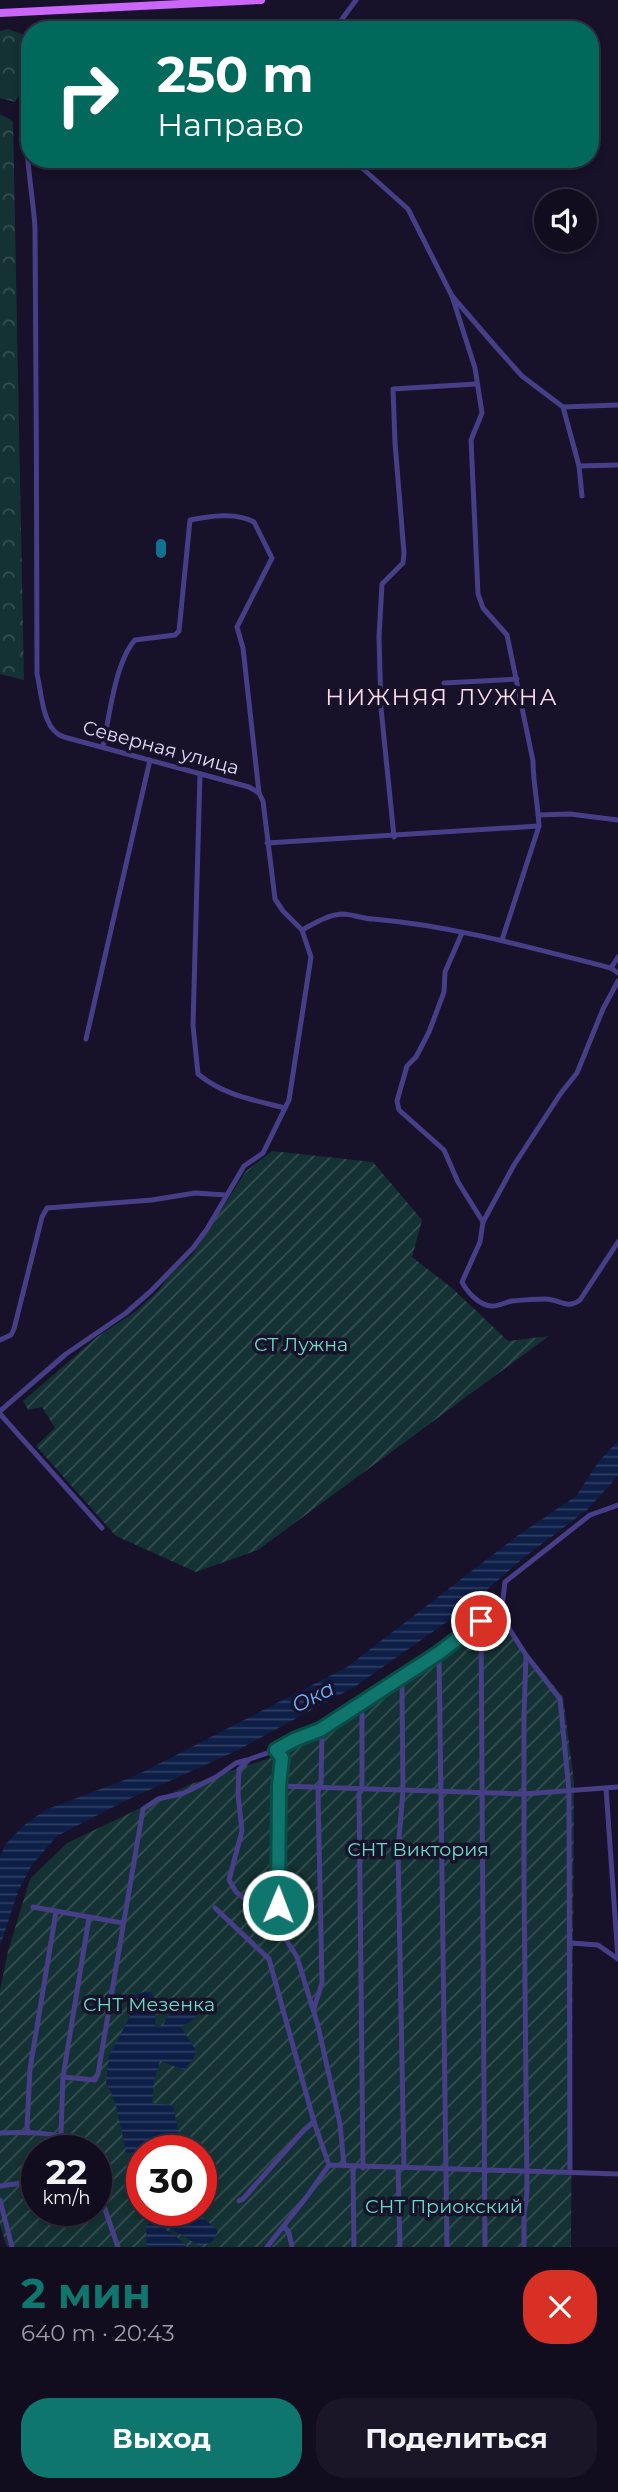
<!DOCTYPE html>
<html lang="ru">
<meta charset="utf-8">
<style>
:root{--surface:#110d1f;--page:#1a1628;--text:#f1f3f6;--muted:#9c9ca4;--line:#302d3d;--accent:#0f766e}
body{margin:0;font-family:Montserrat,sans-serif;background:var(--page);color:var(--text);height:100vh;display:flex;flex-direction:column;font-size:26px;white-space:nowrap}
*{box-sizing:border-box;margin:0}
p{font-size:23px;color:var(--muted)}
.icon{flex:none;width:38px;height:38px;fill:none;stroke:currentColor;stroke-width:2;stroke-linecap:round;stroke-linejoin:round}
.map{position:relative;height:2247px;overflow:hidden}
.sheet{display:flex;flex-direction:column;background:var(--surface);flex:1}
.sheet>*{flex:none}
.hud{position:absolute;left:21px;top:21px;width:578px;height:147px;border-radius:28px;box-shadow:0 4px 10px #0003,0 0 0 2px var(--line);background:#00695c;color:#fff;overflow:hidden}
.buttons{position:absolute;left:534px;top:189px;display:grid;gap:14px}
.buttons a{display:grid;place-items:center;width:63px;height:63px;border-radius:50%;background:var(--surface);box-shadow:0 4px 10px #0003,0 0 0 2px var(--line);font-size:35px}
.speed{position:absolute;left:21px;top:2135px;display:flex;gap:14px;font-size:35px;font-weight:700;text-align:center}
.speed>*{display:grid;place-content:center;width:91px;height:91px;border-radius:50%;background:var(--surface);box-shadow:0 4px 10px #0003,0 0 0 2px var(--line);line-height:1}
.speed small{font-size:18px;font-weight:400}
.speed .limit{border:10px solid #d22;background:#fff;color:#111}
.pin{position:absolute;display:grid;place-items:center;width:60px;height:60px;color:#fff;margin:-30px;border:4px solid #fff;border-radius:50%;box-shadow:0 2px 7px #0007}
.me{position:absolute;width:77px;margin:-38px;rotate:1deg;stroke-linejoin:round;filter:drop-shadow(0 0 5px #0008)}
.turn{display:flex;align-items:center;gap:24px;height:147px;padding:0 21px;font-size:32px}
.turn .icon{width:91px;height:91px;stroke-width:2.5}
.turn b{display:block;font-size:49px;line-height:60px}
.round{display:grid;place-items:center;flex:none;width:74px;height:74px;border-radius:28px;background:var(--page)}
.head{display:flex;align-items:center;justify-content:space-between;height:119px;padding:0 21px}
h1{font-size:42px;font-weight:700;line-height:52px;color:var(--accent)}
.primary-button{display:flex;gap:14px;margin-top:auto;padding:14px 21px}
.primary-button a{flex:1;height:80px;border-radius:28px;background:var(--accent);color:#fff;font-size:28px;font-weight:700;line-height:80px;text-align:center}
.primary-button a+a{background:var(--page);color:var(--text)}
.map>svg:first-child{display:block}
.forest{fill:url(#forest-crowns)}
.garden{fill:url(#garden-furrows);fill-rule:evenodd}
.water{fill:url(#water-rules)}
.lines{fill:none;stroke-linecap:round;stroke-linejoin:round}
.taxiway{stroke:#127090;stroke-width:10}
.street{stroke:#463e86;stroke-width:5}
.primary{stroke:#cc65fa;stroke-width:8}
.route-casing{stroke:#0a4d48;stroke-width:18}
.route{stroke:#0f766e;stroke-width:12}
.labels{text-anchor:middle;stroke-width:7;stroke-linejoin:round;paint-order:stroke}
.street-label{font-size:19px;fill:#e1dbfe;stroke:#171129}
.park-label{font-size:19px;fill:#67ddc7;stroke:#171129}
.water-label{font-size:21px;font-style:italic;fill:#6caffa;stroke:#171129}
.quarter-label{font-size:23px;letter-spacing:2px;fill:#fedcf0;stroke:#171129}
</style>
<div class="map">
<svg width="618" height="2247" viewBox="0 0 618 2247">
<defs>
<pattern id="forest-crowns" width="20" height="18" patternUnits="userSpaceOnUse" patternTransform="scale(1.75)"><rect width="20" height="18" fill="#143233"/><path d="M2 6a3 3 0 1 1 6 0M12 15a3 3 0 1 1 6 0" fill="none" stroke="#364f52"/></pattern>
<pattern id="garden-furrows" width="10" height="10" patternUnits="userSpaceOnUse" patternTransform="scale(1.75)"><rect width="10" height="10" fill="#143233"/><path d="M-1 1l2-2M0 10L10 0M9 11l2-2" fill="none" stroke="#364f52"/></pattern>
<pattern id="water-rules" width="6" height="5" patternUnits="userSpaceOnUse" patternTransform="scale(1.75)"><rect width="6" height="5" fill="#0d1e47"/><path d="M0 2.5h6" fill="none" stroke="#303e63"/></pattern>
</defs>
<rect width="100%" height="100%" fill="#171129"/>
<g class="forest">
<path d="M 8,29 L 30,37 L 30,78 L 15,102 L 0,98 L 0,31 Z"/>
<path d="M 0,114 L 13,121 L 24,680 L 0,674 Z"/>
</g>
<g class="garden">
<path d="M 272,1151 L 373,1162 L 422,1220 L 412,1257 L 452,1288 L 508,1341 L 549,1336 L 258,1550 L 196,1572 L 116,1536 L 36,1446 L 55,1428 L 42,1407 L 28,1410 L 23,1401 L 97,1337 L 136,1311 L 158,1291 L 169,1276 L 193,1254 L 246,1171 Z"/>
<path d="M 493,1610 L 563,1697 L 574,1781 L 571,2247 L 7,2247 L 0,2225 L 0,1990 L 8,1951 L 30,1879 L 67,1843 L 191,1784 L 270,1758 L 316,1724 L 466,1624 ZM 37,2151 L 96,2151 L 96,2210 L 37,2210 ZM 142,2151 L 201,2151 L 201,2210 L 142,2210 Z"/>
</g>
<g class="water">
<path d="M 618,1441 L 618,1476 L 587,1510 L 526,1556 L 461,1612 L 356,1686 L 236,1751 L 127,1800 L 57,1836 L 32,1865 L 19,1889 L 0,1946 L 0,1857 L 5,1845 L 23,1826 L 45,1810 L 135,1776 L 347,1667 L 517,1536 L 576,1496 L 599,1461 Z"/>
<path d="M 150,1990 L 156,2004 L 155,2027 L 163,2025 L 177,1999 L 200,2010 L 194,2019 L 181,2027 L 197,2052 L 185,2070 L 160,2061 L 154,2080 L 152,2103 L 173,2105 L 179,2135 L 157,2139 L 143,2151 L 126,2153 L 116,2105 L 106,2082 L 109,2056 L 130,2016 L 135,1995 Z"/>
<path d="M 149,2210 L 192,2210 L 200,2214 L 218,2231 L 212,2242 L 200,2246 L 147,2215 Z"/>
<path d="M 149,2222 L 174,2234 L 187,2247 L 147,2247 L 146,2226 Z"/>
</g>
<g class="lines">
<path class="taxiway" d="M 161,544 L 161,553"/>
<g class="street">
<path d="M 334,30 L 356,0"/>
<path d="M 352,159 L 408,209 L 452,296 L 496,347 L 522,376 L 563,407 L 579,466 L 582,496"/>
<path d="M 452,296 L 475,368 L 482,413 L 471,440 L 478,594 L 483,608 L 507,635 L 533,761 C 533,783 538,804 539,826 L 502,940"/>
<path d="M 563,407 L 618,405"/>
<path d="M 579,466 L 618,465"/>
<path d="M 444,683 L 517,679"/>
<path d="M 103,747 C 109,718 115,662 135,640 L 175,635 L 179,631 L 190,520 C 210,516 236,512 254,522 L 272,558 L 237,627 L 243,648 L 259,793"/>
<path d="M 200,774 L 193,1025 L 198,1074 C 223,1095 253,1100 285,1108"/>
<path d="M 538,815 L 570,814 L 618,820"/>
<path d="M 394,837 L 381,708 L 379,637 L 382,584 L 403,563 L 404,553 L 395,443 L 393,389 L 476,384"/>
<path d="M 267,843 L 539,826"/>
<path d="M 302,930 C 315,923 327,915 342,914 C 352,914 363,919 373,919 C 454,926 532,948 611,968 L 618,973"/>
<path d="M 462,933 L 445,972 L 444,992 L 429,1032 L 416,1057 L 407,1066 L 397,1101 L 399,1110 L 444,1150 L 458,1182 L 483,1222"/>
<path d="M 611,968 L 618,957"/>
<path d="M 618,981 L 603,1009 L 577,1073 L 561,1093 L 514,1165 L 483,1222 L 480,1242 L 462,1282 C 467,1292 479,1305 491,1306 C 498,1307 505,1302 512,1301 C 523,1300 534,1299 545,1299 C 560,1299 566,1310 580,1300 L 618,1242"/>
<path d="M 86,1039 L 150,760"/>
<path d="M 0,1340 L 11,1335 L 14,1329 L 42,1217 L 47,1208 L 152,1200 L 195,1193 L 226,1195"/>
<path d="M 0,1411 L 66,1354 L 126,1313 L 151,1291 L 193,1248 L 207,1229 L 244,1166 L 263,1153 L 289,1100 L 311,957 L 302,930 L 283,911 L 275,899 L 263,801 L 259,793 L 249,787 L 64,737 C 42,730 42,694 37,674 C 36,526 37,377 35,229 C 34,199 20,131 30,107"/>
<path d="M 0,1414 L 102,1528"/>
<path d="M 481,1621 L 485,2247"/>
<path d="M 439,1653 L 447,2247"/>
<path d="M 399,1678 L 402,1688 L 403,1791 L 398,1850 L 404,2167"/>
<path d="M 360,1703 L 362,1715 L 362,1789 L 359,1794 L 363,2168"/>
<path d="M 276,1750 L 250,1759 L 239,1769 L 238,1794 L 242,1831 L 229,1880 L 236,1892 L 276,1924 L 297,1957 L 318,2026 L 340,2124 L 344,2166"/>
<path d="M 279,1786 L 524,1794 L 618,1787"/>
<path d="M 606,1788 L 618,1959"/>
<path d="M 33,1907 L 123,1923"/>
<path d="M 215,1908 L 269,1959 L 314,2122 L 329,2165"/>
<path d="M 273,1921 L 277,1905 L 279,1786 L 282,1758 L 276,1750 L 294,1740 L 320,1729 L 439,1653 L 481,1621 L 501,1616"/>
<path d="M 571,1943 L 598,1945 L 618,1959"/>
<path d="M 314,2008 L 322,1983 L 318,1792 L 321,1783 L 322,1733 L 320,1729"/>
<path d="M 63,2077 L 95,2080 L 98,2074 L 143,1809 L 158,1799 L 184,1793 L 216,1777 L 236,1763 L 247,1760"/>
<path d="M 0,2133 C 21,2132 74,2130 85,2151"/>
<path d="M 29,2133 L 27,2128 L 30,2069 L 56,1912"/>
<path d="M 63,2137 L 61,2133 L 63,2077 L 89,1918"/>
<path d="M 398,2167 L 400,2247"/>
<path d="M 570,2173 L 569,1791 L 560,1699 L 526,1655 L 501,1616 L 505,1582 L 590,1515 L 618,1505"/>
<path d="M 96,2183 L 118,2247"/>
<path d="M 0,2186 L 37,2181"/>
<path d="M 0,2200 L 12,2247"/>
<path d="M 239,2201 L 243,2199 L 304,2130 L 314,2122"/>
<path d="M 284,2226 L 289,2233 L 292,2247"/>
<path d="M 267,2247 L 308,2195 L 329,2165 L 618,2174"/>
<path d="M 354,2247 L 353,2171 L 355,2166"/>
<path d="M 524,2247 L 524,2215 L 527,2193 L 524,1880 L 524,1715 L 526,1655"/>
</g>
<path class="primary" d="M 0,13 L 261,0"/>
</g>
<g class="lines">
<defs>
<path id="route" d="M 278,1905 L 279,1786 L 282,1758 L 276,1750 L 294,1740 L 320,1730 L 439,1653 L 481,1621"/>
</defs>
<use href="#route" class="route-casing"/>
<use href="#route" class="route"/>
</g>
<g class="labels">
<g class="street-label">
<text transform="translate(161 747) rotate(15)" y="7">Северная улица</text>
</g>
<g class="park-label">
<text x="301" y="1351">СТ Лужна</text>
<text x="418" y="1856">СНТ Виктория</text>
<text x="149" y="2011">СНТ Мезенка</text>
<text x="444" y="2213">СНТ Приокский</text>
</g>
<g class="water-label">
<text transform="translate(313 1697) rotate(-27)" y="7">Ока</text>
</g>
<g class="quarter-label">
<text x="442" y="705">НИЖНЯЯ ЛУЖНА</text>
</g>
</g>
</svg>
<div class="buttons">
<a><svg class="icon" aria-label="sound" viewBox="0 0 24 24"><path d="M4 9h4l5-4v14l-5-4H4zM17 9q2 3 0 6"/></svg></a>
</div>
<div class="speed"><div>22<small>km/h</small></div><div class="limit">30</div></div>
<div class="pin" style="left:481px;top:1621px;background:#d93025"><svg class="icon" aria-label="arrive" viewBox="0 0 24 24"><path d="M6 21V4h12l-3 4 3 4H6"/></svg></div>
<svg class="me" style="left:278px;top:1905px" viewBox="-20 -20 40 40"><circle r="17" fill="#0f766e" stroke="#fff" stroke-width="3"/><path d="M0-11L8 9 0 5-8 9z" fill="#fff"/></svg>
<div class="hud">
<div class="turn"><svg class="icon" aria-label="right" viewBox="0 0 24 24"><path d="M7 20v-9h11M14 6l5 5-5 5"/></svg><div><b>250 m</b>Направо</div></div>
</div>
</div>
<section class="sheet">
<div class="head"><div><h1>2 мин</h1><p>640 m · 20:43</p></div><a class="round" style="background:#d93025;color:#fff"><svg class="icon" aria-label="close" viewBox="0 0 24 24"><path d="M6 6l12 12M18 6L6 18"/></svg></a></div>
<div class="primary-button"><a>Выход</a><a>Поделиться</a></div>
</section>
